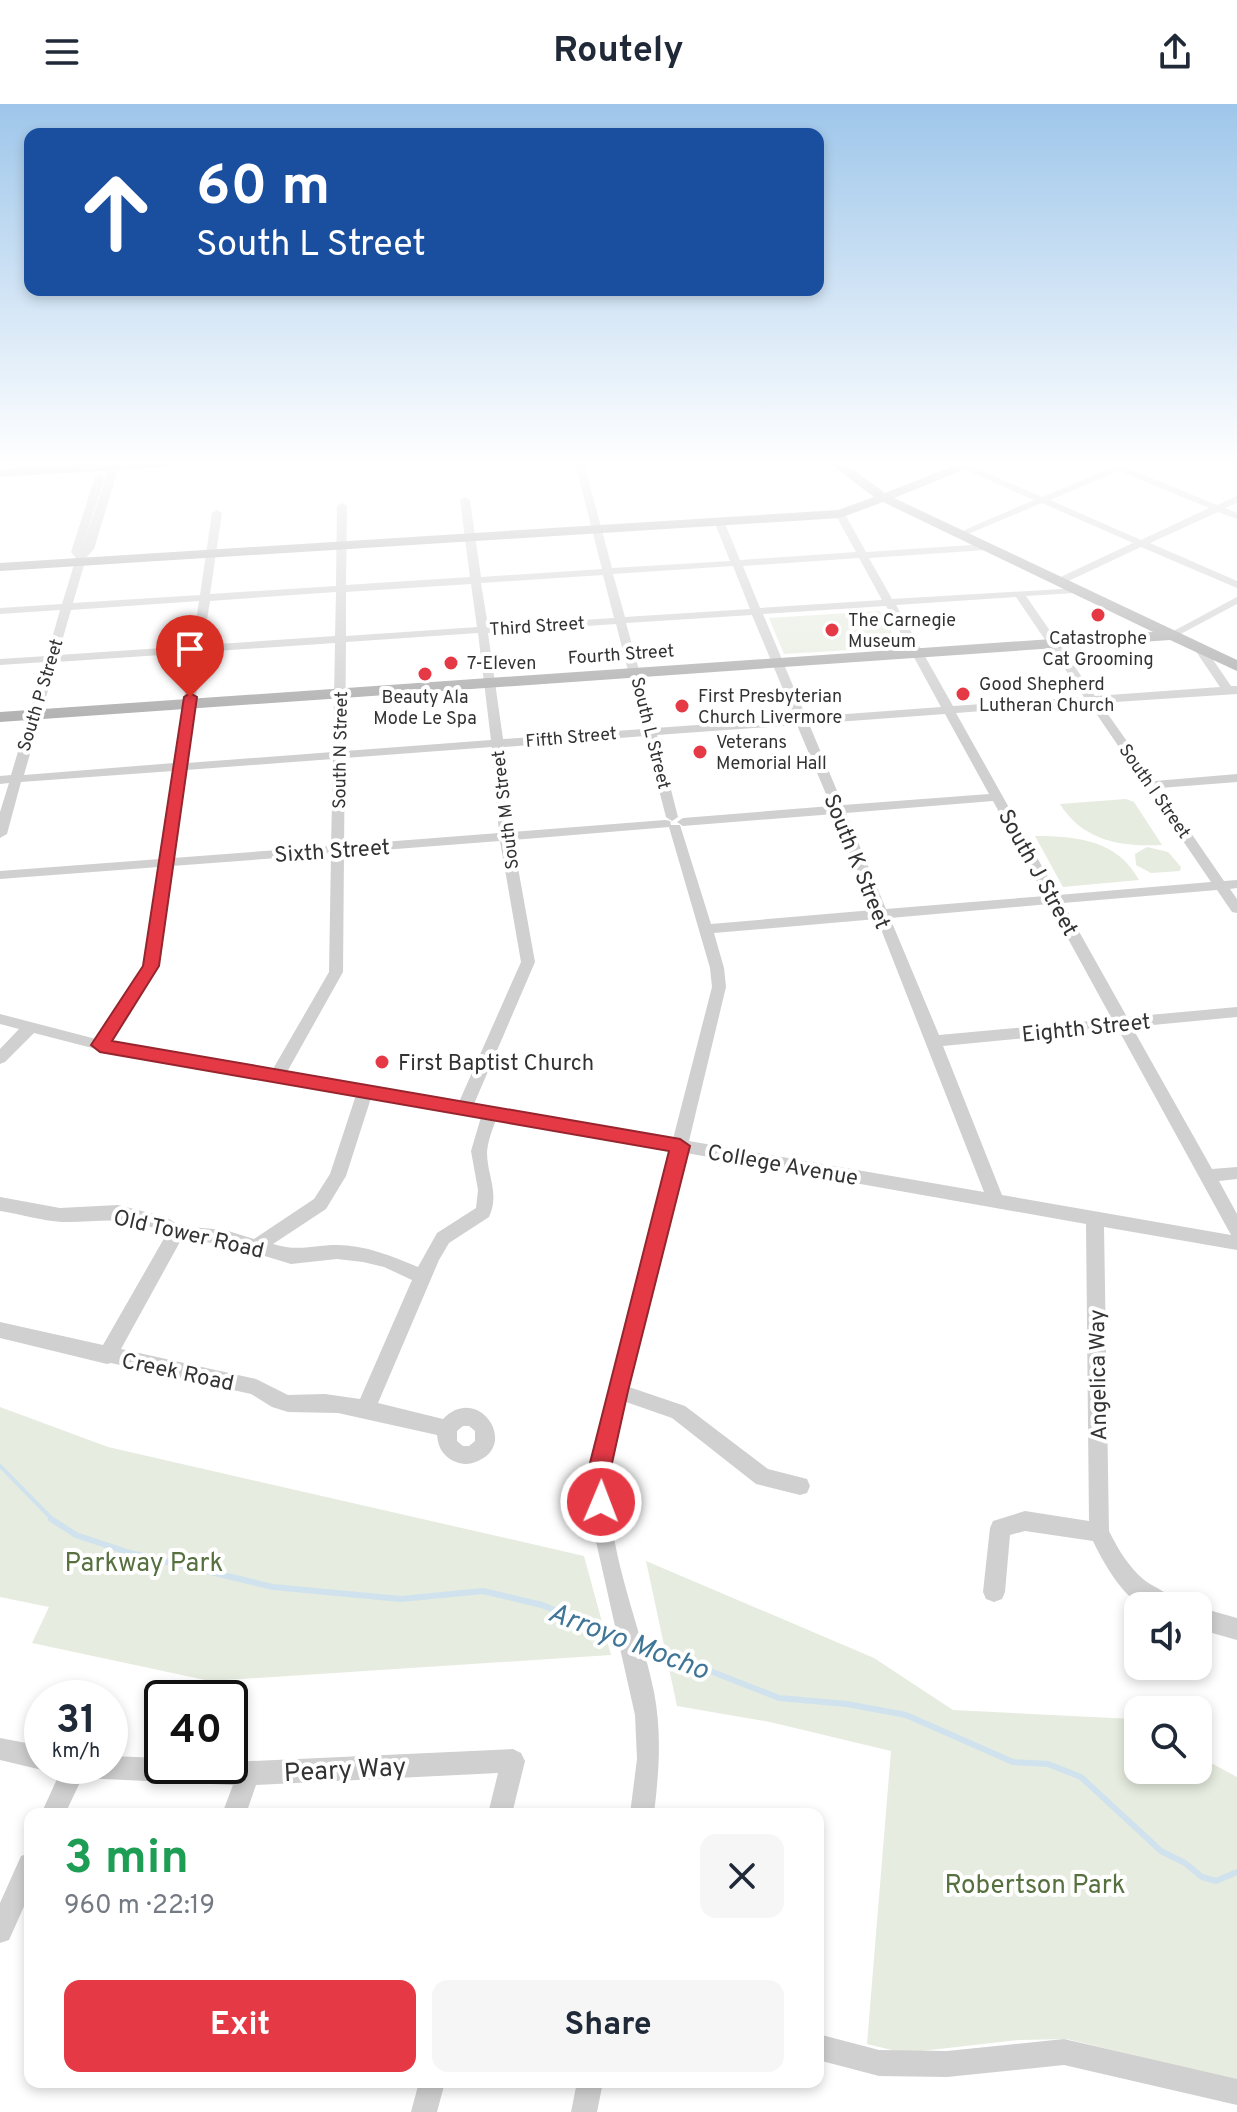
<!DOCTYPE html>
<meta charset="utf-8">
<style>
:root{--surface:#fff;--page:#f6f6f7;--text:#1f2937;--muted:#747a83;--accent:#e63946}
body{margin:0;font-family:Overpass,sans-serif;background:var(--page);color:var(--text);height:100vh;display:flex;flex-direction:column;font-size:30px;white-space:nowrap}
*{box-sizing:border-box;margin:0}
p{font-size:26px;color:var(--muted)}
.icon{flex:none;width:44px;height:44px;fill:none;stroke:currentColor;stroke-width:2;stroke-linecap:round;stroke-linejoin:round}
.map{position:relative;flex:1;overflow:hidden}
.drawer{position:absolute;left:24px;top:1704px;width:800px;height:280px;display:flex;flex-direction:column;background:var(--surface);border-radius:16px;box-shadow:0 4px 12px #0003}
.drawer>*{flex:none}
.banner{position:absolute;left:24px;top:24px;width:800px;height:168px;border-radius:16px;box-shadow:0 4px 12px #0003;background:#1a4fa0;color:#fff;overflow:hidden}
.fabs{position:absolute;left:1124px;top:1488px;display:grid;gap:16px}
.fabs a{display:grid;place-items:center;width:88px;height:88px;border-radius:16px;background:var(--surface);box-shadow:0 4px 12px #0003;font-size:40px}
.speed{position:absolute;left:24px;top:1576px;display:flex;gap:16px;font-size:40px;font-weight:700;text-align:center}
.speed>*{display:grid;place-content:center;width:104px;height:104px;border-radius:50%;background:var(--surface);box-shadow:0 4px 12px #0003;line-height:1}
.speed small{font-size:20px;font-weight:400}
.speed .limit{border:4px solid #111;border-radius:12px;background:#fff;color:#111}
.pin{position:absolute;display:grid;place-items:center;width:68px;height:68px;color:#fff;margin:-82px -34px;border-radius:50% 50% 50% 0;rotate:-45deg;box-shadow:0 0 8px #0007}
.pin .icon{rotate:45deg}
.me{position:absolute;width:88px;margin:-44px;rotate:1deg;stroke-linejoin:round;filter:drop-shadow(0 0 6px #0008)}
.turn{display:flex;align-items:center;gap:28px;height:168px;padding:0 40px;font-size:36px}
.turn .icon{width:104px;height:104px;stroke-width:2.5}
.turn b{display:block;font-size:56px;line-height:68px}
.round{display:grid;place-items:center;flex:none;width:84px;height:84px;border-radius:16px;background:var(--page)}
.head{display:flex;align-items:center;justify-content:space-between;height:136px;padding:0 40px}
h1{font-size:48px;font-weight:700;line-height:60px;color:#1e9e55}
.button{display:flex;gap:16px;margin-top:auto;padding:16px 40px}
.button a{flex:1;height:92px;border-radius:16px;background:var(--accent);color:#fff;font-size:32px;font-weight:700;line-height:92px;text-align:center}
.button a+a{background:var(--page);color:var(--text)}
header{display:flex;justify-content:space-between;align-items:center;height:104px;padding:0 40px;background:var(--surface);font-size:36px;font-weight:700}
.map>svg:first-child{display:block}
.green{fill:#e6ecdf}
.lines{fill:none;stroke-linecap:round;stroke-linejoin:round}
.stream-far1{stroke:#cfe2ee;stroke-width:4}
.stream{stroke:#cfe2ee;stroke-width:6}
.minor{fill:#d0d0d0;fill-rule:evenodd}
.major{fill:#ababab;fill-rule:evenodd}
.route{fill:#e63946;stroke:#96252e;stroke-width:2}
.poi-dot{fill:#e63946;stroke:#fff;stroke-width:3}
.labels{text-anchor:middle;stroke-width:8;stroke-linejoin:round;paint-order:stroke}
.far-poi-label{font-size:18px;fill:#333;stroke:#fff;text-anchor:start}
.far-street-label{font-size:18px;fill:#333;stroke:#fff}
.street-label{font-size:22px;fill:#333;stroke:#fff}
.poi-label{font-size:22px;fill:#333;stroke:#fff;text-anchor:start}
.near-park-label{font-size:26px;fill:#56703f;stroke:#fff}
.near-street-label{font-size:26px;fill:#333;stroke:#fff}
.near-water-label{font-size:28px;font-style:italic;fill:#3f7597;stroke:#fff}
</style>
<header><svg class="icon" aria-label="menu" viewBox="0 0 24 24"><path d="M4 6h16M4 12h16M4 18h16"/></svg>Routely<svg class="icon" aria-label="share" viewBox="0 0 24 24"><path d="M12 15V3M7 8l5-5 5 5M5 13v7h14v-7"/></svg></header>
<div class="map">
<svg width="1237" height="2008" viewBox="0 0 1237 2008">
<rect width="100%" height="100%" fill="#fff"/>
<g class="green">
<path d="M 880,507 L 900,543 L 784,550 L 769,514 Z"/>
<path d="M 1126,695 L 1134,698 L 1162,741 C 1121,743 1083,737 1060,700 Z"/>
<path d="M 1035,732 C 1077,732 1117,736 1139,776 L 1063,783 Z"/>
<path d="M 1147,743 L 1168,748 L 1181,763 L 1180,767 L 1151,769 L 1136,761 L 1135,750 Z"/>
<path d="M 0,1303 L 108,1343 L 584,1452 L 611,1551 L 210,1577 L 32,1539 L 49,1503 L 0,1493 Z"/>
<path d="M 646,1457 L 874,1554 L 953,1606 L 1133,1615 L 1138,1618 L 1138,1666 L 1198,1666 L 1198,1652 L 1237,1673 L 1237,1977 L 1067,1935 L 1019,1936 L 904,1949 L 867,1940 L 891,1647 L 770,1618 L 677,1602 Z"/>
</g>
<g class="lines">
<path class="stream-far1" d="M 0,1362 L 54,1417"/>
<g class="stream">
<path d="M 51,1415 L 76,1431 L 130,1449 L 273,1483 L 401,1495 L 483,1487 L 542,1501 L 620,1532"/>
<path d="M 639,1539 L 779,1594 L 847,1600 L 906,1611 L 1013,1658 L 1048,1660 L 1081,1673 L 1161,1747 L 1185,1759 L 1202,1773 L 1216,1777 L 1237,1768"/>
</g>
<g class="minor">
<path d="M 111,359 L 120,359 L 94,445 L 86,454 L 73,499 L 200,491 L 212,409 L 217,406 L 222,409 L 210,490 L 336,482 L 337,402 L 342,399 L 347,402 L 346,481 L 470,473 L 460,396 L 465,393 L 470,396 L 481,473 L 602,465 L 575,359 L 584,359 L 612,464 L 730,457 L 714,417 L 719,414 L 724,417 L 740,456 L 856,448 L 835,410 L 840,407 L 845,410 L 866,448 L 986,440 L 991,443 L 986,446 L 869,454 L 892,495 L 1079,484 L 1080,486 L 1075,489 L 1026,492 L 1095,592 L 1220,583 L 1195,546 L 1205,544 L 1231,582 L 1237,582 L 1237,590 L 1100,599 L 1155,677 L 1237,670 L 1237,678 L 1160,684 L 1224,777 L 1237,776 L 1237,784 L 1230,785 L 1237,795 L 1237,809 L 1232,808 L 1217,786 L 1063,799 L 1127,913 L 1237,903 L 1237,913 L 1132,923 L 1212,1065 L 1237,1063 L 1237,1075 L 1219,1077 L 1237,1110 L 1237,1146 L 1104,1123 L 1109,1427 C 1118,1445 1128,1462 1143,1475 C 1154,1484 1172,1489 1178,1502 C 1168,1502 1154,1505 1145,1502 C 1123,1495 1102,1456 1093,1437 L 1025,1427 L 1010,1431 L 1005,1488 L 1002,1495 L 994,1498 L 986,1495 L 983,1488 L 990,1424 L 993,1417 L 1025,1407 L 1089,1417 L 1086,1120 L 686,1049 L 629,1283 L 685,1302 L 768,1365 L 807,1375 L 810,1382 L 807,1389 L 800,1391 L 756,1380 L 672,1314 L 626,1298 C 621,1318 614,1338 611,1358 C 601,1436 639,1513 654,1588 C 662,1630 659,1668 654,1710 L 630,1710 L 637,1655 L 635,1611 L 595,1433 L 591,1359 L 670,1047 L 496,1016 C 492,1026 488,1037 487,1048 C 487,1072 500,1089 489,1113 L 449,1139 L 439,1156 L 378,1299 L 443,1315 C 478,1279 519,1340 478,1357 C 471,1360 466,1361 459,1359 C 445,1355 438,1345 437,1331 L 338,1309 L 288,1308 L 272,1303 L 251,1290 L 111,1259 L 107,1260 L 0,1234 L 0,1218 L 103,1241 L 166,1131 C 134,1109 98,1119 62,1118 C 42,1117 20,1110 0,1107 L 0,1093 L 60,1104 L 118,1101 L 166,1113 L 180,1122 L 225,1126 L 254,1135 L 314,1095 L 330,1070 L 356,991 L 100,946 L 34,929 L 5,958 L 0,960 L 0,945 L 19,925 L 0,920 L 0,910 L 96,935 L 144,862 L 159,763 L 0,775 L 0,767 L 160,755 L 173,667 L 21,678 L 7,730 L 0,734 L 0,708 L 9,679 L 0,680 L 0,672 L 11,671 L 45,558 L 0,561 L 0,555 L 47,552 L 60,506 L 0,510 L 0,504 L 62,500 L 76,454 L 71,448 L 95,373 L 100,370 L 105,373 L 81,447 ZM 859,454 L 882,496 L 760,504 L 743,462 ZM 733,462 L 750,505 L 625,513 L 613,470 ZM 603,471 L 614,514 L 488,522 L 481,479 ZM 471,480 L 477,523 L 346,532 L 346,488 ZM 336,488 L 335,532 L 203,541 L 210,497 ZM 1016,493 L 1084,593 L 953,602 L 896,501 ZM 199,497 L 192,542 L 58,551 L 71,506 ZM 886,502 L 941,603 L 806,613 L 763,510 ZM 752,511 L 795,614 L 655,624 L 626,519 ZM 616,520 L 643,625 L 503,635 L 488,529 ZM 478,529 L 491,636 L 345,647 L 346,538 ZM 335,539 L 333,648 L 187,659 L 202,548 ZM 191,549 L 174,659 L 24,671 L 56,558 ZM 1089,599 L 1211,778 L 1058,791 L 956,609 ZM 945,610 L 989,690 L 843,701 L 809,620 ZM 797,621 L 831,702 L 683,714 L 677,718 L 683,722 L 834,710 L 873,806 L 711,820 L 680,721 L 671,721 L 670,717 L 665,716 L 512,728 L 504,643 L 645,632 L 666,713 L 672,717 L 678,713 L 657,631 ZM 492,643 L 499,729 L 344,741 L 345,654 ZM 333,655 L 331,742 L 173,754 L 186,666 ZM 993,697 L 1045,792 L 886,805 L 846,709 ZM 669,723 L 710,864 L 712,883 L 673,1035 L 474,1000 L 535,858 L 513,736 ZM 500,737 L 521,858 L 459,998 L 287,968 L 343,868 L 344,749 ZM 331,750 L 329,868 L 273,965 L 110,937 L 158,862 L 172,762 ZM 1049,800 L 1112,915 L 939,931 L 890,814 ZM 877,815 L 984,1088 L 689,1037 L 726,883 L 724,864 L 714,829 ZM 1118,925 L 1231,1131 L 1002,1091 L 943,942 ZM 371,994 L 481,1013 L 471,1047 L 478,1086 L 476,1104 L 437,1129 L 418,1163 C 392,1152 365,1141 337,1141 C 311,1141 299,1148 273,1140 L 326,1105 L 346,1072 ZM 181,1136 L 225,1140 L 291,1160 L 337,1155 L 363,1158 L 384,1163 L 412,1176 L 360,1295 L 325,1290 L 288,1291 L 256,1275 L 121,1245 ZM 463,1322 L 469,1322 L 475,1327 L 475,1337 L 469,1342 L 463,1342 L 457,1337 L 457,1327 Z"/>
<path d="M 1122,359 L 1135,359 L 1127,364 L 1217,401 L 1237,392 L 1237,399 L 1225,404 L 1237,409 L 1237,415 L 1218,408 L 1150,439 L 1237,477 L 1237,484 L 1141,443 L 1062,480 L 1054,480 L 1054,476 L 1133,439 L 1042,399 L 961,433 L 953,431 L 1034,396 L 963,365 L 963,361 L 969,361 L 1042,393 L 1112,364 L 1113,361 ZM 1119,367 L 1209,404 L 1141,436 L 1050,396 Z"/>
<path d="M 1237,493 L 1237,500 L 1175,533 L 1166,531 Z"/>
<path d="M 1198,1503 L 1237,1514 L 1237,1536 L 1198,1525 Z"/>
<path d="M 0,1634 L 42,1642 L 42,1662 L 50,1662 L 42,1666 L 0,1656 Z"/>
<path d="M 513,1645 L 521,1649 L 525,1657 L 512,1710 L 488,1710 L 498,1669 L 256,1681 L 246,1710 L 222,1710 L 233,1681 L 82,1674 L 65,1710 L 41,1710 L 63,1662 L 110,1662 L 110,1652 L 162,1654 L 162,1662 L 230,1662 L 230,1658 Z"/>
<path d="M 30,1749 L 30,1789 L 9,1836 L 0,1839 L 0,1799 L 21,1752 Z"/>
<path d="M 818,1930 L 879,1946 L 947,1947 L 1064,1935 L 1237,1975 L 1237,2001 L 1064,1961 L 947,1973 L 879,1972 L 818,1956 Z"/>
<path d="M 419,1978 L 445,1978 L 437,2008 L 411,2008 Z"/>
<path d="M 577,1978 L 603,1978 L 597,2008 L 571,2008 Z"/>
</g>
<g class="major">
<path d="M 97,359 L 173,359 L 167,363 L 0,373 L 0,365 Z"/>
<path d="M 829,359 L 844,359 L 885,389 L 961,359 L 980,359 L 894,394 L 1237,556 L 1237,567 L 1170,536 L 0,618 L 0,608 L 1153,528 L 883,398 L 840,414 L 0,467 L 0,459 L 838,406 L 874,393 Z"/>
</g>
</g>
<linearGradient id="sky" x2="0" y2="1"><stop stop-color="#9ec6ea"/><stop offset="0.56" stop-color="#fff"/><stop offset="1" stop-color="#fff" stop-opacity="0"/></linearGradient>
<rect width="1237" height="641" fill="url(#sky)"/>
<path class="route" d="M 190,589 L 197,593 L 159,862 L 112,937 L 680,1035 L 690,1042 L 628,1287 L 612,1359 L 612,1398 L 609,1406 L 601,1409 L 593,1406 L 589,1398 L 590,1359 L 669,1047 L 100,948 L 91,941 L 143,862 L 184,593 Z"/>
<g class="poi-dot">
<circle cx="1098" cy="511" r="8"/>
<circle cx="832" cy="526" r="8"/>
<circle cx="451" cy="559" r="8"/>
<circle cx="425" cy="570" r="8"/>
<circle cx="963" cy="590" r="8"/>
<circle cx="682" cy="602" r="8"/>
<circle cx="700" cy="648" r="8"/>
<circle cx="382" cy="958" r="8"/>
</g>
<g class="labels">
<g class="far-poi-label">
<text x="848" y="522">The Carnegie<tspan x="848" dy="21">Museum</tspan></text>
<text x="1098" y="540" text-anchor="middle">Catastrophe<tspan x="1098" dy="21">Cat Grooming</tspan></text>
<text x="467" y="565">7-Eleven</text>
<text x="979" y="586">Good Shepherd<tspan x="979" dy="21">Lutheran Church</tspan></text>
<text x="698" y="598">First Presbyterian<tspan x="698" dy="21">Church Livermore</tspan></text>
<text x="425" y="599" text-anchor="middle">Beauty Ala<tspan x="425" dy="21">Mode Le Spa</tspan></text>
<text x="716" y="644">Veterans<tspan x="716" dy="21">Memorial Hall</tspan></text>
</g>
<g class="far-street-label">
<text transform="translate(537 522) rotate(-4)" y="6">Third Street</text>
<text transform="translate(621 550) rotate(-4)" y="6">Fourth Street</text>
<text transform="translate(40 591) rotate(-73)" y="6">South P Street</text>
<text transform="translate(651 629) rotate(76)" y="6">South L Street</text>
<text transform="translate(571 633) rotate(-5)" y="6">Fifth Street</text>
<text transform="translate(340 646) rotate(-89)" y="6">South N Street</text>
<text transform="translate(1155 687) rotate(55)" y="6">South I Street</text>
<text transform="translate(505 706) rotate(-97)" y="6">South M Street</text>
</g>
<g class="street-label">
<text transform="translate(332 746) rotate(-4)" y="8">Sixth Street</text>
<text transform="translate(858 757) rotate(68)" y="8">South K Street</text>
<text transform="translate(1039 768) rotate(61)" y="8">South J Street</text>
<text transform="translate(1086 923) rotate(-6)" y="8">Eighth Street</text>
<text transform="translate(783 1060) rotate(10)" y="8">College Avenue</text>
<text transform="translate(189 1129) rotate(13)" y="8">Old Tower Road</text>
<text transform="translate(178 1267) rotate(12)" y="8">Creek Road</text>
<text transform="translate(1097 1271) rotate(-91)" y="8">Angelica Way</text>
</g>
<g class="poi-label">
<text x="398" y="966">First Baptist Church</text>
</g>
<g class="near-park-label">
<text x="144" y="1467">Parkway Park</text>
<text x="1035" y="1789">Robertson Park</text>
</g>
<g class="near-street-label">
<text transform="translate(345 1665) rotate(-3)" y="9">Peary Way</text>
</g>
<g class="near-water-label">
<text transform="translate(629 1536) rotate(21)" y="10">Arroyo Mocho</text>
</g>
</g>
</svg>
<div class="fabs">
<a><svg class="icon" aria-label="sound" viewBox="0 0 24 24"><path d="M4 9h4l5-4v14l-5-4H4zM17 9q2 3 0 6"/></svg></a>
<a><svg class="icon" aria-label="search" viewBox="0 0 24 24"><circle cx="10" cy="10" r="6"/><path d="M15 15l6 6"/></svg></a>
</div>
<div class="speed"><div>31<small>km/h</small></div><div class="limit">40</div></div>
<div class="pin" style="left:190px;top:593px;background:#d93025"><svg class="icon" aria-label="arrive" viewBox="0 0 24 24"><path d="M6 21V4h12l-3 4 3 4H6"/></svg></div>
<svg class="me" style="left:601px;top:1398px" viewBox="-20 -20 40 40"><circle r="17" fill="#e63946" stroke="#fff" stroke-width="3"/><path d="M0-11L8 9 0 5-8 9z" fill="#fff"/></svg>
<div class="banner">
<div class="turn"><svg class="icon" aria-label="ahead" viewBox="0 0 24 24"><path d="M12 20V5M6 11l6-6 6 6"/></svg><div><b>60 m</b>South L Street</div></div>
</div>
<section class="drawer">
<div class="head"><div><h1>3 min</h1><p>960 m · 22:19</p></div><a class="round"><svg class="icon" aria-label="close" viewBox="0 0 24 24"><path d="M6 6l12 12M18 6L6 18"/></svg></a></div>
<div class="button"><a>Exit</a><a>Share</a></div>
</section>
</div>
